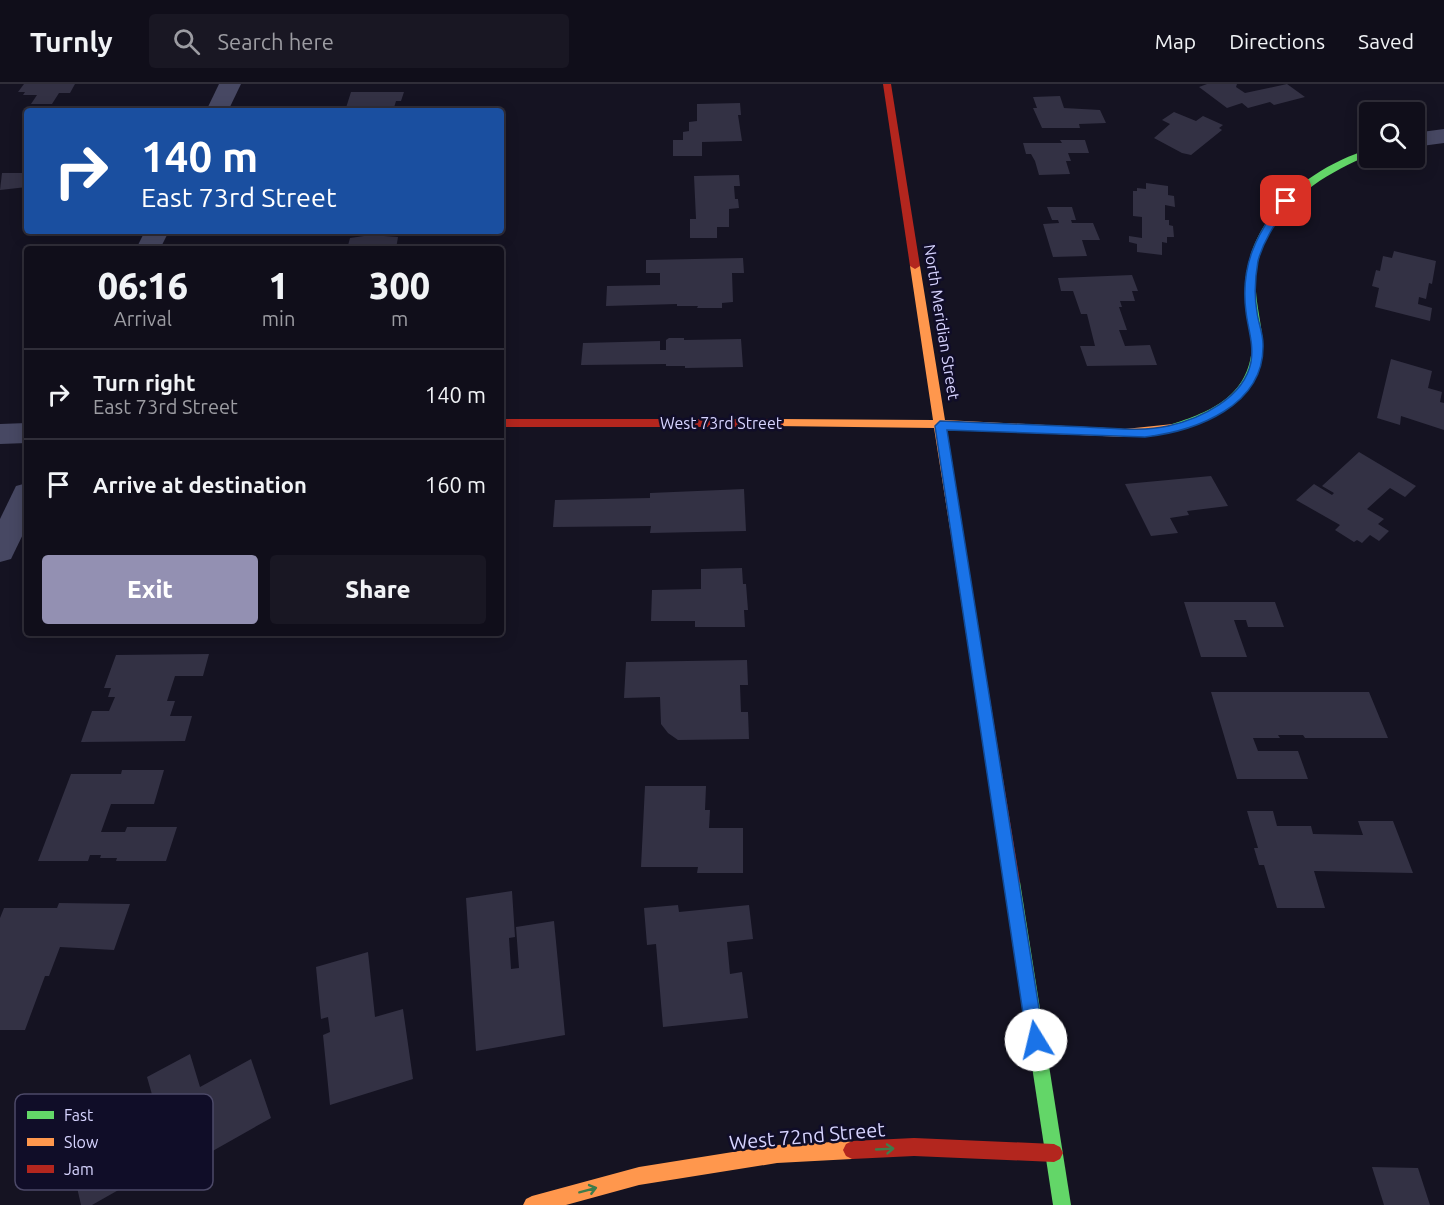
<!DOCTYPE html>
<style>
:root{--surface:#100e1a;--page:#191723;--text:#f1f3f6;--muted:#9c9ca2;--line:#302e39;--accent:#9390b2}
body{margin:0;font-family:Ubuntu,sans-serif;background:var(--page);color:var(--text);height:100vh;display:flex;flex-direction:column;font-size:22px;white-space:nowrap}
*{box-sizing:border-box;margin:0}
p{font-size:20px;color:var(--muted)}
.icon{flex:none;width:33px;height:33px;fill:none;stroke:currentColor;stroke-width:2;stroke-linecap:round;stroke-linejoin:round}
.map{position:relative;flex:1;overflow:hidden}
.details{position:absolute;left:24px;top:162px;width:480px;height:390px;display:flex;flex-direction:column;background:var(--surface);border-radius:6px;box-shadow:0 3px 15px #0003,0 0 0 2px var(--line)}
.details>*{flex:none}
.hud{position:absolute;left:24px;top:24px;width:480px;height:126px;border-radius:6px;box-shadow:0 3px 15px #0003,0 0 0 2px var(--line);background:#1a4fa0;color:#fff;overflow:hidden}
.controls{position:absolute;left:1359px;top:18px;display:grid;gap:12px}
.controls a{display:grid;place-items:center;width:66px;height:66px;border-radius:6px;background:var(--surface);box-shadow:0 3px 15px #0003,0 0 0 2px var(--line);font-size:30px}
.pin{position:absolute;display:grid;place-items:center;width:51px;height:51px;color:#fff;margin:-26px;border-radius:12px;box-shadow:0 3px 9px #0006}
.me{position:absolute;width:66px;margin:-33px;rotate:351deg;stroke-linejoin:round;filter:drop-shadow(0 0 4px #0008)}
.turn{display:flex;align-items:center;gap:21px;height:126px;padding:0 18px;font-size:27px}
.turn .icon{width:78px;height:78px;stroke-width:2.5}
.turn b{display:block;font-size:42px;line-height:51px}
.eta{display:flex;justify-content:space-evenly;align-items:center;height:102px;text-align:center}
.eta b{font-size:36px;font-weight:800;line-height:42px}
.primary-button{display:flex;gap:12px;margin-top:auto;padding:12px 18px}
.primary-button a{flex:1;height:69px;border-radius:6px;background:var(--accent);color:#fff;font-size:24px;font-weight:800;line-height:69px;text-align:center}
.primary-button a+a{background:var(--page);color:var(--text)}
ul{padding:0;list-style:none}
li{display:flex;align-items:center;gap:18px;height:90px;padding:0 18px;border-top:2px solid var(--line)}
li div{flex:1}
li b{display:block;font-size:22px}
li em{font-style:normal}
header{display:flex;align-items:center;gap:36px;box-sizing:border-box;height:84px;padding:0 30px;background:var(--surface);border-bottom:2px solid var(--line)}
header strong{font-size:28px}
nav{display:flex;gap:33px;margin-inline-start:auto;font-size:21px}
.search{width:420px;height:54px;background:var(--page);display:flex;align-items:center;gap:15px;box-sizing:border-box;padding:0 21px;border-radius:6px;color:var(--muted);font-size:22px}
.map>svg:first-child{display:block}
.building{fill:#333144}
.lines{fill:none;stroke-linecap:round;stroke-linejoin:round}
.street{fill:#474863;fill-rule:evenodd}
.fast{fill:#63d668;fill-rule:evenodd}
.slow{fill:#ff974d;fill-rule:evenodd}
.jam{fill:#b3261e;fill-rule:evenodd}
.oneway{stroke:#3e7c4b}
.route{fill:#1a73e8;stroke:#114b97;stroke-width:1.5}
.labels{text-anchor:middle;stroke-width:5;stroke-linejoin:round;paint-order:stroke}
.street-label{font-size:16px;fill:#d7d4ff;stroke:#100d28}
.near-street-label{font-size:20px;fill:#d7d4ff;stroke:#100d28}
.key{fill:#100d28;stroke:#4c4968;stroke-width:1.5}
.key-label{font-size:16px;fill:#d7d4ff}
</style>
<header>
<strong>Turnly</strong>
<div class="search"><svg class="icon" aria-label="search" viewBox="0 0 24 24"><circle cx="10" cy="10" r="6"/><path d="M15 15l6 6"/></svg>Search here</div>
<nav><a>Map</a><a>Directions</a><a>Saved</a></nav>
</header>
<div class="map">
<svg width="1444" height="1121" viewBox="0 0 1444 1121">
<rect width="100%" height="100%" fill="#151322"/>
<g class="building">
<path d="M 24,0 L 75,0 L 70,9 L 59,9 L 52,20 L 31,20 L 37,11 L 23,11 L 25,8 L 18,8 Z"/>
<path d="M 1207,0 L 1237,0 L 1236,3 L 1245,9 L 1287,0 L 1305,13 L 1274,21 L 1270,18 L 1248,24 L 1242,19 L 1227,24 L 1199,3 Z"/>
<path d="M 351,8 L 404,8 L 401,17 L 396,17 L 393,27 L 345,27 Z"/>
<path d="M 1060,12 L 1064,24 L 1100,26 L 1106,39 L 1079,40 L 1080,44 L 1042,44 L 1033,24 L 1037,24 L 1033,13 Z"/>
<path d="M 740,19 L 741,31 L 738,31 L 742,57 L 702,58 L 702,72 L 673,72 L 673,56 L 683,56 L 683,48 L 689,47 L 689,38 L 697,37 L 697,20 Z"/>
<path d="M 1174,28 L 1196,37 L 1203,32 L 1223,41 L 1219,44 L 1222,46 L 1191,71 L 1182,69 L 1154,54 L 1170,40 L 1162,36 Z"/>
<path d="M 1060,56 L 1085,56 L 1089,69 L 1068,69 L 1071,77 L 1066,77 L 1070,90 L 1039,91 L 1035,77 L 1031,70 L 1026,70 L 1023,59 L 1062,59 Z"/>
<path d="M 2,89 L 27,89 L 27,103 L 0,106 Z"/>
<path d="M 739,91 L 740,102 L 734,102 L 735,115 L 738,115 L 739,124 L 729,125 L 729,143 L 717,143 L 717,154 L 690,154 L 690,135 L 696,135 L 694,92 Z"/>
<path d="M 1146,99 L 1168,102 L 1168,111 L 1174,112 L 1175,123 L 1165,121 L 1165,136 L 1169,136 L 1169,141 L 1173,142 L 1174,153 L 1167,153 L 1167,159 L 1162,158 L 1162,171 L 1137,168 L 1137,160 L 1129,158 L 1129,152 L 1142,154 L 1142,133 L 1133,132 L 1133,107 L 1137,107 L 1137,104 L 1146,105 Z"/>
<path d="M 1047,123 L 1072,123 L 1076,136 L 1071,136 L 1072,139 L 1093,139 L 1100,156 L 1082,156 L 1087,172 L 1053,173 L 1043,140 L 1059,139 L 1058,136 L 1052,136 Z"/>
<path d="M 364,152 L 384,152 L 398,153 L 396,165 L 347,165 L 350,154 Z"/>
<path d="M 1394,167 L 1436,177 L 1432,200 L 1429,199 L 1426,215 L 1419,213 L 1418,220 L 1432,224 L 1430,237 L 1375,223 L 1379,204 L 1372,202 L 1376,186 L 1380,187 L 1383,172 L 1392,174 Z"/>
<path d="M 743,174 L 744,189 L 732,189 L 733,218 L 722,219 L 722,224 L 697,224 L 698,222 L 677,222 L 677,220 L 606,222 L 607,202 L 660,201 L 660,189 L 646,189 L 646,176 Z"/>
<path d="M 1132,191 L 1138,207 L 1132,207 L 1135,217 L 1120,217 L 1122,223 L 1119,223 L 1127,246 L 1119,246 L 1125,262 L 1150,261 L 1157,281 L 1087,282 L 1080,262 L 1095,262 L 1087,230 L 1081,230 L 1073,207 L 1061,207 L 1058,194 Z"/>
<path d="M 669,254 L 684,254 L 684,256 L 741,255 L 743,283 L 685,284 L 685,282 L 666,282 L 666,280 L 581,281 L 583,259 L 660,257 L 660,266 L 666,266 L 666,256 Z"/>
<path d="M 1391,275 L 1432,287 L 1428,304 L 1442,308 L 1440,318 L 1444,319 L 1444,346 L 1401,332 L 1400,341 L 1377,334 Z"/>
<path d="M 1359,368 L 1416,402 L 1405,413 L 1390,404 L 1367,425 L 1384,435 L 1378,440 L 1389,447 L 1379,457 L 1370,451 L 1362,459 L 1357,456 L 1354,458 L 1335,446 L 1340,441 L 1296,416 L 1314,400 L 1332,411 L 1334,409 L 1322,402 Z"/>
<path d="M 1211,392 L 1228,422 L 1187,427 L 1189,431 L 1170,434 L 1178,449 L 1151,452 L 1125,400 Z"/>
<path d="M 744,405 L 746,447 L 650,449 L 651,442 L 553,443 L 555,416 L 650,414 L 650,409 Z"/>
<path d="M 742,484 L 743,500 L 746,500 L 748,526 L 744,526 L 745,543 L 695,543 L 695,537 L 651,537 L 652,506 L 701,505 L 701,485 Z"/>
<path d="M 1184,518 L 1275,518 L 1284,543 L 1248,543 L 1246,536 L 1234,536 L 1247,573 L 1201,573 Z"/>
<path d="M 209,570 L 203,592 L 175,592 L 167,617 L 175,617 L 170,632 L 192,632 L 185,657 L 81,658 L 92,627 L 109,627 L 115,613 L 108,613 L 111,604 L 104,604 L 116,571 Z"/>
<path d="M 747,576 L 748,601 L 740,601 L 741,628 L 748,628 L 749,655 L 678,656 L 668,649 L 661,640 L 660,613 L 624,614 L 626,578 Z"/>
<path d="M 1211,608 L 1369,608 L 1388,654 L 1305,654 L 1303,651 L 1278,651 L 1280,654 L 1253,654 L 1258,667 L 1298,667 L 1308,695 L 1237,695 Z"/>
<path d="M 122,686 L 164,686 L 154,720 L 111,720 L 101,748 L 125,748 L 127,743 L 177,743 L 166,777 L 116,777 L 117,774 L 100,774 L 101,771 L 90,771 L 88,777 L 38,777 L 71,690 L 121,690 Z"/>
<path d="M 645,702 L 706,702 L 705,726 L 710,726 L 709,744 L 743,744 L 743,789 L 697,789 L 698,783 L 641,783 Z"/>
<path d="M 1247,727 L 1273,727 L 1277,742 L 1311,742 L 1313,750 L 1363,751 L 1358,737 L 1393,737 L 1413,789 L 1314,787 L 1325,824 L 1277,824 L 1264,781 L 1259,781 L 1254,764 L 1258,764 Z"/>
<path d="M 512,807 L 515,853 L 509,854 L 511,885 L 519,884 L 516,843 L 554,837 L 565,951 L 476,967 L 466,814 Z"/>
<path d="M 59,819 L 130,820 L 114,866 L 60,863 L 49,892 L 45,892 L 25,946 L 0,946 L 0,834 L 4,824 L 57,824 Z"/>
<path d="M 678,821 L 679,828 L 749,821 L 753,855 L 727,858 L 730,890 L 742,888 L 748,934 L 663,943 L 656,860 L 647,861 L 644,824 Z"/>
<path d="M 368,868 L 375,933 L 403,925 L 413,995 L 330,1021 L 323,951 L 330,948 L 328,933 L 321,935 L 316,883 Z"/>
<path d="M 190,970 L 200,1003 L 251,975 L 271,1034 L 202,1073 L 198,1061 L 92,1121 L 81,1121 L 71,1077 L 109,1057 L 107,1047 L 155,1021 L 147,993 Z"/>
<path d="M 1372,1083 L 1418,1084 L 1430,1121 L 1384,1121 Z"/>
</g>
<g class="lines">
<g class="street">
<path d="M 219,0 L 241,0 L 228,27 L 206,27 Z"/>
<path d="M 1444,45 L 1444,59 L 1414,63 L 1414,49 Z"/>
<path d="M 145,147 L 169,147 L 160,165 L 136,165 Z"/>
<path d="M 27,339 L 27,359 L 0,360 L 0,340 Z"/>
<path d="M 27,399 L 27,442 L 11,475 L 0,478 L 0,435 L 16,402 Z"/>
</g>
<g class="fast">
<path d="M 1370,65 L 1370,71 C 1321,91 1271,123 1258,178 C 1252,203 1259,226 1262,250 C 1269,310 1222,335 1173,348 L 1169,347 L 1167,344 L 1169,341 C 1212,328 1252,310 1252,258 C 1251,239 1244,221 1245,203 C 1248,134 1307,84 1370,65 Z"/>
<path d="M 1012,791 L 1017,793 L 1020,798 L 1071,1121 L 1053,1121 L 1004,798 L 1007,793 Z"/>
</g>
<g class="slow">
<path d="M 915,179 L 920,182 L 945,336 L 1125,345 L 1173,340 L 1177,341 L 1179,344 L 1177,347 L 1125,353 L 946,345 L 962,445 L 956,450 L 950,445 L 934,344 L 774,342 L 772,339 L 774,336 L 778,335 L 933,336 L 910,182 Z"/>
<path d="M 852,1057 L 858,1060 L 861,1066 L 858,1072 L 852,1075 L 777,1079 L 639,1101 L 566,1121 L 523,1121 L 526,1115 L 532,1112 L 639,1083 L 777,1061 Z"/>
</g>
<g class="jam">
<path d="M 883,0 L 891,0 L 920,182 L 915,185 L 910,182 Z"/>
<path d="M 501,335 L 778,335 L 784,339 L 778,343 L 501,343 Z"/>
<path d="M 956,440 L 962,445 L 1020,798 L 1017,803 L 1012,805 L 1007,803 L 1004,798 L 950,445 Z"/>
<path d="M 914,1054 L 1054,1060 L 1060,1063 L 1063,1069 L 1060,1075 L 1054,1078 L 914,1072 L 852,1075 L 846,1072 L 843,1066 L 846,1060 L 852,1057 Z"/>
</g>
</g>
<defs><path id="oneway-shaft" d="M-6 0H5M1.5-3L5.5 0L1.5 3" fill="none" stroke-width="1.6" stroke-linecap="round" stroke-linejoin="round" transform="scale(1.5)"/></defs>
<g class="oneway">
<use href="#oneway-shaft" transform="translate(885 1065) rotate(-3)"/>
<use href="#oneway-shaft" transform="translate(588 1106) rotate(-15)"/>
</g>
<path class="route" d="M 1283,115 L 1291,117 C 1278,136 1264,154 1258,177 C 1255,194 1254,211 1257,228 C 1258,238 1263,249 1263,260 C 1265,322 1196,347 1145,353 L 947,346 L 1044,956 L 1042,962 L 1036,964 L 1030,962 L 1027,956 L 935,342 L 940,337 C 989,339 1038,341 1086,343 C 1113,344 1142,348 1168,342 C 1200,335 1244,314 1251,278 C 1254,260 1248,245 1246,228 C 1240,181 1256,151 1283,115 Z"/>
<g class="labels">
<g class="street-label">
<text transform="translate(942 238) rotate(81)" y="6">North Meridian Street</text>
<text x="721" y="345">West 73rd Street</text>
</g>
<g class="near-street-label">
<text transform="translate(807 1052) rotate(-5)" y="7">West 72nd Street</text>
</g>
</g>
<rect x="15" y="1010" width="198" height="96" rx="9" class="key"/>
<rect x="27" y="1027" width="27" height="8" fill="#63d668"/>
<rect x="27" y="1054" width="27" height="8" fill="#ff974d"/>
<rect x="27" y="1081" width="27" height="8" fill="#b3261e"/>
<g class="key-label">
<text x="64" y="1037">Fast</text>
<text x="64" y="1064">Slow</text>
<text x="64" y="1091">Jam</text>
</g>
</svg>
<div class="controls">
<a><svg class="icon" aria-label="search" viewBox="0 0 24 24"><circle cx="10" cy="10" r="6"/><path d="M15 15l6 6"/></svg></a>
</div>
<div class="pin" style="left:1286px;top:117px;background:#d93025"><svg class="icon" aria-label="arrive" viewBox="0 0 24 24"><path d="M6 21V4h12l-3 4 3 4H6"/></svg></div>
<svg class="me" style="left:1036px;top:956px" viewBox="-20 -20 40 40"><circle r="19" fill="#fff"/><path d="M0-13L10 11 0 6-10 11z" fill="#1a73e8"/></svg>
<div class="hud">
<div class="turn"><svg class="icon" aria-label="right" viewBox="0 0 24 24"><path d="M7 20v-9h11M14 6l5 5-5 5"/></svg><div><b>140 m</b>East 73rd Street</div></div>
</div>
<section class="details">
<div class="eta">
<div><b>06:16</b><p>Arrival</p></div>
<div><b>1</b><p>min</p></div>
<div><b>300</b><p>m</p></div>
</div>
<ul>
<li><svg class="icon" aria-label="right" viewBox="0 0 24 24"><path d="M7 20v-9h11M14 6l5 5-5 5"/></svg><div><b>Turn right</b><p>East 73rd Street</p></div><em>140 m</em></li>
<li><svg class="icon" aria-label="arrive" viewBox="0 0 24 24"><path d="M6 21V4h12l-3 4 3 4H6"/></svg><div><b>Arrive at destination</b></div><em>160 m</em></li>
</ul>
<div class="primary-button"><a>Exit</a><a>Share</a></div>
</section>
</div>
